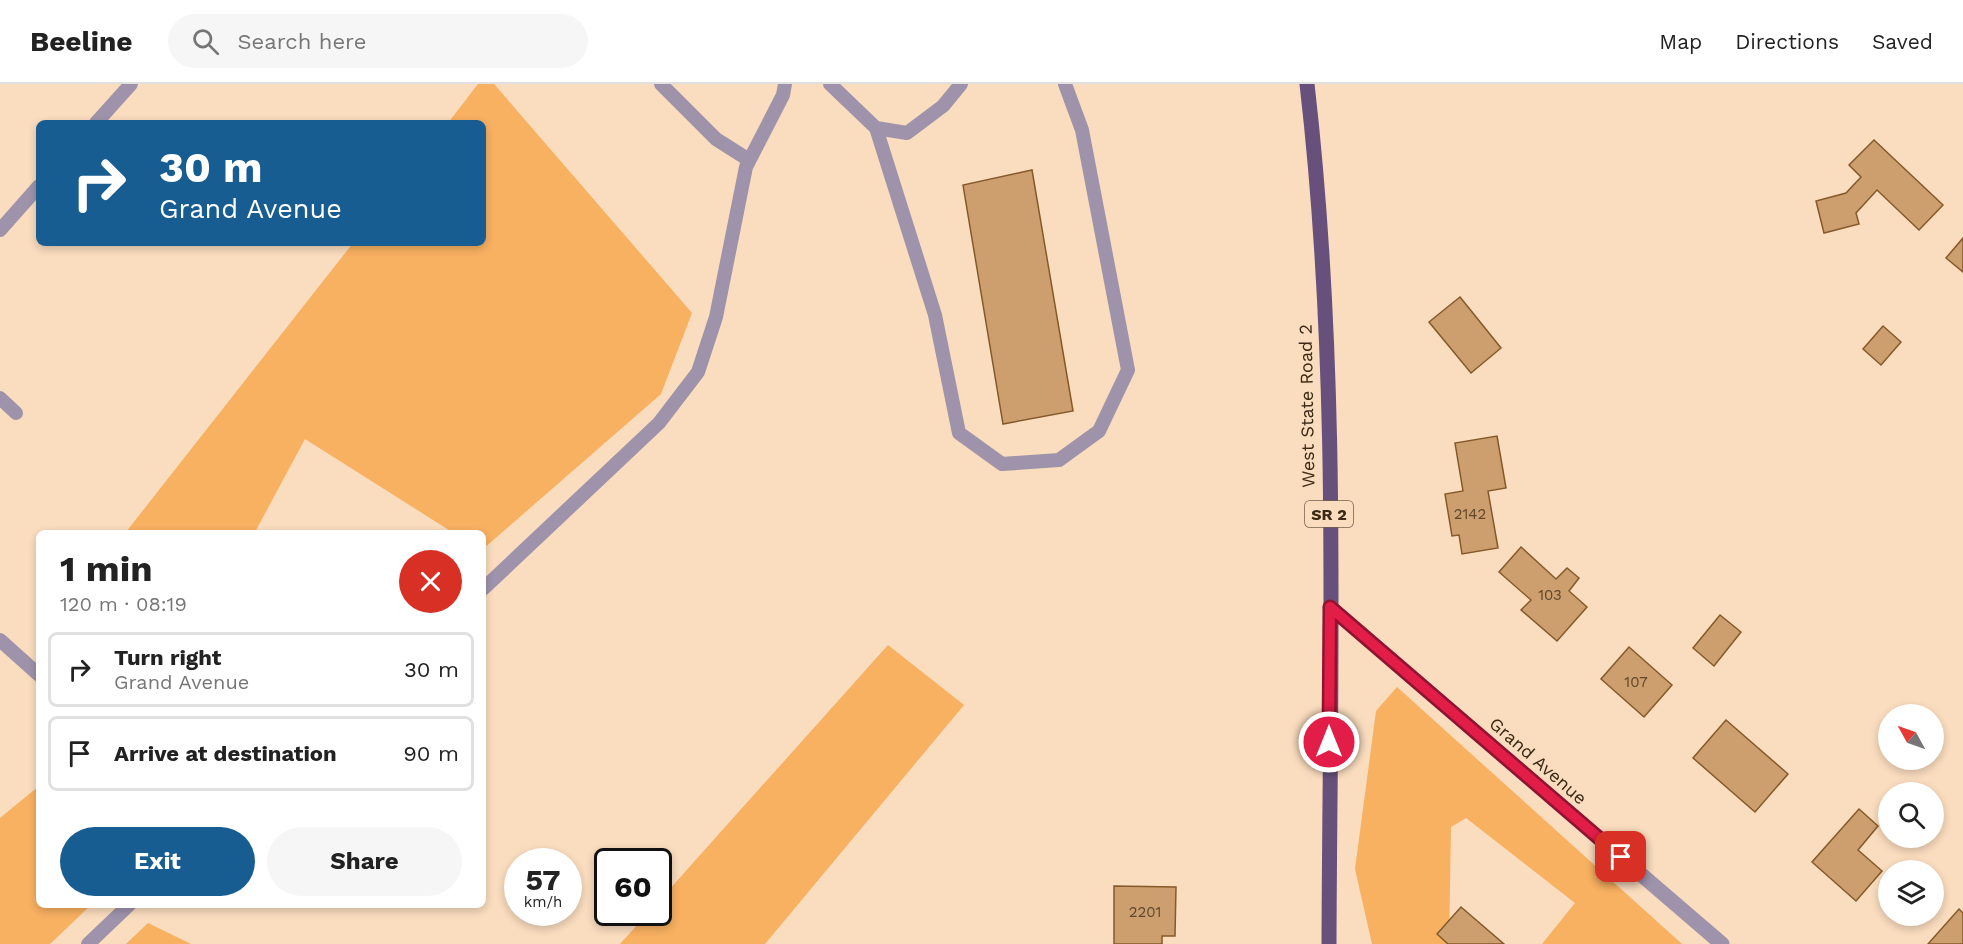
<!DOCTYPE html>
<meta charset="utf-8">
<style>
:root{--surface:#fff;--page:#f6f6f6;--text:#222;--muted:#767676;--line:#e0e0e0;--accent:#185d92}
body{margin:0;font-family:"Work Sans",sans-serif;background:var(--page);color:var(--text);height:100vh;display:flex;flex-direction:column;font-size:22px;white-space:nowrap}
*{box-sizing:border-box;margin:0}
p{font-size:20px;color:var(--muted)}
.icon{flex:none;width:33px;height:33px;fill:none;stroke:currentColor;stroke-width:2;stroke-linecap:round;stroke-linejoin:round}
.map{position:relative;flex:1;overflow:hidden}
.details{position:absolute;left:36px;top:446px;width:450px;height:378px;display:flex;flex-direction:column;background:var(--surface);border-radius:9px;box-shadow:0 3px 9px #0003}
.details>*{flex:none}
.banner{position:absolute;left:36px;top:36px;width:450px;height:126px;border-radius:9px;box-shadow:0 3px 9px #0003;background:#185d92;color:#fff;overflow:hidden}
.needle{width:39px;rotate:310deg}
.controls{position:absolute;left:1878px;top:620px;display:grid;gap:12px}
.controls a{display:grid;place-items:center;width:66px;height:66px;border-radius:50%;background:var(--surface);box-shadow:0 3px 9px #0003;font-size:30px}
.speed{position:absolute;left:504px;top:764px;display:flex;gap:12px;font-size:30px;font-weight:700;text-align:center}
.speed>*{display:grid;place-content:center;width:78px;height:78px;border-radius:50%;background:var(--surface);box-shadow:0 3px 9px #0003;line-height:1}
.speed small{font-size:15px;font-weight:400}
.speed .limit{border:3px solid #111;border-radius:9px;background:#fff;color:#111}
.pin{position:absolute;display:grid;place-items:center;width:51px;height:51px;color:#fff;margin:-26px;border-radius:12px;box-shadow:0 3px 9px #0006}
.me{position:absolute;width:66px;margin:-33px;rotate:0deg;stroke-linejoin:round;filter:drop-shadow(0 0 4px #0008)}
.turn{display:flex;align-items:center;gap:21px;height:126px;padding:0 24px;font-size:27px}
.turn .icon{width:78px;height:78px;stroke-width:2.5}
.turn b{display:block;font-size:42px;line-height:51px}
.round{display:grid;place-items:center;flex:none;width:63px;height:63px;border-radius:32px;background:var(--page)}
.head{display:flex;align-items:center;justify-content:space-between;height:102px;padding:0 24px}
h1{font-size:36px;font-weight:700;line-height:45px}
.primary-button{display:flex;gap:12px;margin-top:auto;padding:12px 24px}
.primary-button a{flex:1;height:69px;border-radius:36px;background:var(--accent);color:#fff;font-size:24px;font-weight:700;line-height:69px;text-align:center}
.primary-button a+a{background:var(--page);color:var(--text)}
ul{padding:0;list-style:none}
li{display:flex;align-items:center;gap:18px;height:75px;margin:0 12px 9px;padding:0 12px;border:3px solid var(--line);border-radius:9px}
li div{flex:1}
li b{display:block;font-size:22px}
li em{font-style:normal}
header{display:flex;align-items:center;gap:36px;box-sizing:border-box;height:84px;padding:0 30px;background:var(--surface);border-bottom:2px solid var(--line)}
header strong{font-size:28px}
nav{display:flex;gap:33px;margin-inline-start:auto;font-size:21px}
.search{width:420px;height:54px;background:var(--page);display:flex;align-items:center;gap:15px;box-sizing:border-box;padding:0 21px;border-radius:33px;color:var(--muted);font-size:22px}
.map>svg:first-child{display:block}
.green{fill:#f8b061}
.building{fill:#ce9f6e;stroke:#855a2a;stroke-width:1.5}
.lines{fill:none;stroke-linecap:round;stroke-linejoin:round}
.lane{stroke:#9e93ab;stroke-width:14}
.street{stroke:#9e93ab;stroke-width:15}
.primary{stroke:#67517c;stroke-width:15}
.route-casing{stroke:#92132f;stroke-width:15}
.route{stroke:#e11d48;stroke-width:10}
.labels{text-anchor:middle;stroke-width:6;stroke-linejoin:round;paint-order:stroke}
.number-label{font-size:15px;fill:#60462b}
.shield{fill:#fadcbe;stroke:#745f48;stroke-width:1.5}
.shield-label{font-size:16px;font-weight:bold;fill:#3b2915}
.street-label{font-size:18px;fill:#3b2915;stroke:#fadcbe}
</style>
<header>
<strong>Beeline</strong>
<div class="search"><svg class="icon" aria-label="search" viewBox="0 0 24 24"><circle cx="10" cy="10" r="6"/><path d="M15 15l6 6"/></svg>Search here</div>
<nav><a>Map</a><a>Directions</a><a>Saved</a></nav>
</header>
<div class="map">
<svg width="1963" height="860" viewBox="0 0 1963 860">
<rect width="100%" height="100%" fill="#fadcbe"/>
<g class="green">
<path d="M 478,0 L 494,0 L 692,229 L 661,310 L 483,465 L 483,448 L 452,448 L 305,355 L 255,448 L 126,448 L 353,159 L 483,159 L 483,39 L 448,39 Z"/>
<path d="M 888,561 L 964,621 L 765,860 L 620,860 L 649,828 L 658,828 L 659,817 Z"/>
<path d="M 1397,603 L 1682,860 L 1542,860 L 1575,819 L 1466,734 L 1451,743 L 1449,860 L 1372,860 L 1355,785 L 1376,627 Z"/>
<path d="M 39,702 L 39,820 L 91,821 L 50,860 L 0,860 L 0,734 Z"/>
<path d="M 148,839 L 191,860 L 126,860 Z"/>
</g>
<g class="building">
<path d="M 1874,56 L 1943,121 L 1919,146 L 1877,106 L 1856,129 L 1859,140 L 1824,149 L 1816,117 L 1846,109 L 1861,93 L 1849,81 Z"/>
<path d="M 1032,86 L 1073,327 L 1003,340 L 963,101 Z"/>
<path d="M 1963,154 L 1963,188 L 1946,174 Z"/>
<path d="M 1460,213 L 1501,264 L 1471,289 L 1429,238 Z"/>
<path d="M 1883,242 L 1901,258 L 1881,281 L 1863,265 Z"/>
<path d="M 1497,352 L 1506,404 L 1488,407 L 1498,464 L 1462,470 L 1459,451 L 1452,452 L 1445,410 L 1463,407 L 1455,359 Z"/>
<path d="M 1521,463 L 1556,495 L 1567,484 L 1579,494 L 1569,507 L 1587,523 L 1557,557 L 1521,526 L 1531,516 L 1499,488 Z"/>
<path d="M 1720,531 L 1741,548 L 1714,582 L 1693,564 Z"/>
<path d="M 1629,563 L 1672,601 L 1644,633 L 1601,595 Z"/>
<path d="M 1726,636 L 1788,690 L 1755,728 L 1693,674 Z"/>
<path d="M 1859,725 L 1878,742 L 1858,766 L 1882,787 L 1856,817 L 1812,778 Z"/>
<path d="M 1114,802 L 1176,803 L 1175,852 L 1162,852 L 1162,860 L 1114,860 Z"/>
<path d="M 1461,823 L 1504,860 L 1448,860 L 1437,850 Z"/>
<path d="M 1959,825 L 1963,829 L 1963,860 L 1928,860 Z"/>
</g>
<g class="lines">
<g class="lane">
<path d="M 661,0 L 716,55 L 749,76"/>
<path d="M 830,0 L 876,44 L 907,49 L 943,22 L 961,0"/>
<path d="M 96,39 L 131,0"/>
<path d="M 876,44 L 935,231 L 959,349 L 1002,380 L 1059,376 L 1099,347 L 1128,286 L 1082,46 L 1065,0"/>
<path d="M 0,146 L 39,102"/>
<path d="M 0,314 L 16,329"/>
<path d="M 483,505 L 659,339 L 698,288 L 716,233 L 746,83 L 783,11 L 785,0"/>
<path d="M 0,556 L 39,591"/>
<path d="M 88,860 L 130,820"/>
</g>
<path class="street" d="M 1330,523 L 1722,860"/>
<path class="primary" d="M 1307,0 C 1340,285 1330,574 1329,860"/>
</g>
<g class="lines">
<defs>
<path id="route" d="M 1329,658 L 1330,523 L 1621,773"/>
</defs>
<use href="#route" class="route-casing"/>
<use href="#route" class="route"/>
</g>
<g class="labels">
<g class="number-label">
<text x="1470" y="435">2142</text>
<text x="1550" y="516">103</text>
<text x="1636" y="603">107</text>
<text x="1145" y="833">2201</text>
</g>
<rect class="shield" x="1305" y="417" width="48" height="26" rx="4.5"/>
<g class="shield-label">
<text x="1329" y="436">SR 2</text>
</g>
<g class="street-label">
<text transform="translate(1307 322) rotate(-91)" y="6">West State Road 2</text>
<text transform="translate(1538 677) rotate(41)" y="6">Grand Avenue</text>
</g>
</g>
</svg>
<div class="controls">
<a><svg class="needle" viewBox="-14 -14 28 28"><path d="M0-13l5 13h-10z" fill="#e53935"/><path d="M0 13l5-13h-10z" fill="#767676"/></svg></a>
<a><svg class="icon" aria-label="search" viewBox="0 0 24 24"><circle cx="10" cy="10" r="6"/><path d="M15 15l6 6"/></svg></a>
<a><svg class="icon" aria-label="layers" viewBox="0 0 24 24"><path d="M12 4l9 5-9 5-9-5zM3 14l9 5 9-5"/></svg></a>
</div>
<div class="speed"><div>57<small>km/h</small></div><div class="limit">60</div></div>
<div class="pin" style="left:1621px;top:773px;background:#d93025"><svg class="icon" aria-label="arrive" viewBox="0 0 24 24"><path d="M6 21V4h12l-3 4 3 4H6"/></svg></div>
<svg class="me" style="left:1329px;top:658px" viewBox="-20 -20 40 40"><circle r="17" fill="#e11d48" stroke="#fff" stroke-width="3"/><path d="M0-11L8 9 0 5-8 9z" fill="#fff"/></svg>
<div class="banner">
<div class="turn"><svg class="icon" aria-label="right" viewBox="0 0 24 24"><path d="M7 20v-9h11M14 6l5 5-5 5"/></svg><div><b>30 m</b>Grand Avenue</div></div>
</div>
<section class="details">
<div class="head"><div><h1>1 min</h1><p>120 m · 08:19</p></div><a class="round" style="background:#d93025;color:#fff"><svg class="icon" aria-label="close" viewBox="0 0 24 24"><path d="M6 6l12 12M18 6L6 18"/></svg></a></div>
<ul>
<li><svg class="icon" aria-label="right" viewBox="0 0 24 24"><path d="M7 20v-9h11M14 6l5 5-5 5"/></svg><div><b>Turn right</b><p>Grand Avenue</p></div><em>30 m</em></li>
<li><svg class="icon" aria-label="arrive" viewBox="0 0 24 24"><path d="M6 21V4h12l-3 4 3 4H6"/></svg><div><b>Arrive at destination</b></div><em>90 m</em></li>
</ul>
<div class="primary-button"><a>Exit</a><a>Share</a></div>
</section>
</div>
